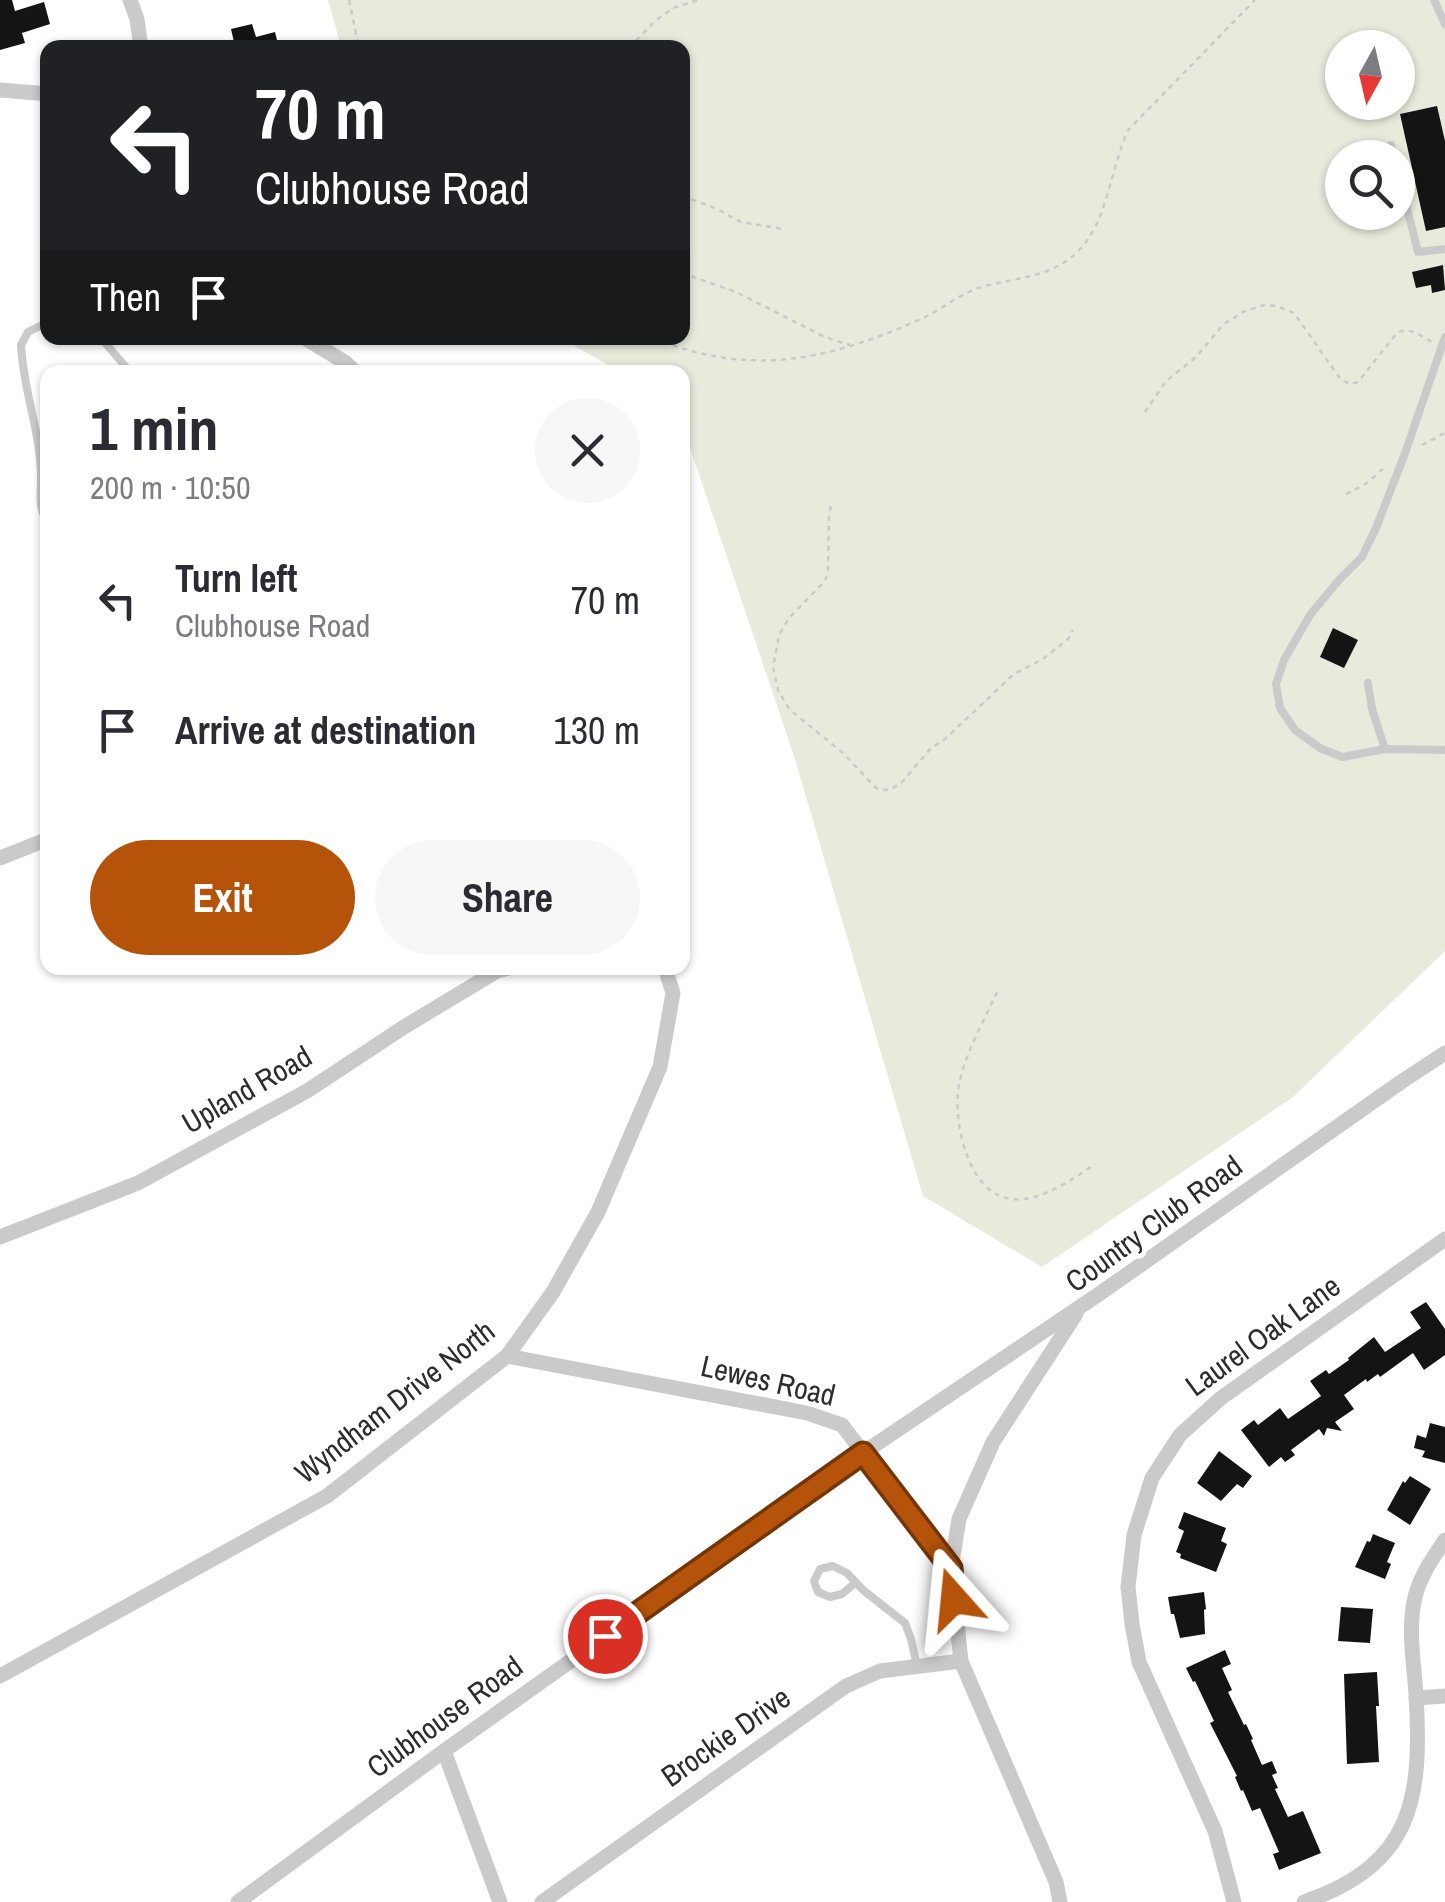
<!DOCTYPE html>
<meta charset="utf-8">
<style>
:root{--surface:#fff;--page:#f7f7f7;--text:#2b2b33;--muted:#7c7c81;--accent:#b45309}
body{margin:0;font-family:"Archivo Narrow",sans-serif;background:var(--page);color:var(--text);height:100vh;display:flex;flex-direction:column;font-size:38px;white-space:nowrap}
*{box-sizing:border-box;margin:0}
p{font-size:32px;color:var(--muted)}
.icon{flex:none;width:55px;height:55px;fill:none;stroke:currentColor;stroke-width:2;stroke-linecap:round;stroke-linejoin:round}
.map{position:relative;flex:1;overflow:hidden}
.sheet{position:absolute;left:40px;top:365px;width:650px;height:610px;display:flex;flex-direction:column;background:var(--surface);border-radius:20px;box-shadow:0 2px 8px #0004}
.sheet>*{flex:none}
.hud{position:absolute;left:40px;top:40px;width:650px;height:305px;border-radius:20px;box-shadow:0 2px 8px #0004;background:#202124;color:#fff;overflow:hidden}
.needle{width:65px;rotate:188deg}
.tools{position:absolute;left:1325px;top:30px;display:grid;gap:20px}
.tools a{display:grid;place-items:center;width:90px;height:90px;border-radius:50%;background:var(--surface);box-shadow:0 2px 8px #0004;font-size:50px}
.pin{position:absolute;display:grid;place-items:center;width:85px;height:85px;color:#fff;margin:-42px;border:5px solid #fff;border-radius:50%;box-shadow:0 2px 10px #0007}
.me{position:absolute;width:110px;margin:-55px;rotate:342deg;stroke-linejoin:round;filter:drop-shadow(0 0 8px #0008)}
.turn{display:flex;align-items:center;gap:35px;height:210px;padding:0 50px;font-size:45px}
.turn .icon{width:130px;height:130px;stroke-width:2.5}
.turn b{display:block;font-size:70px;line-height:85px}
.then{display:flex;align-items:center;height:95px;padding:0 50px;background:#0003;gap:20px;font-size:38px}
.round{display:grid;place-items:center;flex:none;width:105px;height:105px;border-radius:52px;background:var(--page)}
.head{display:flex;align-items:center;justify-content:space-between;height:170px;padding:0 50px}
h1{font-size:60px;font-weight:700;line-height:75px}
.cta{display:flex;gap:20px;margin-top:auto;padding:20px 50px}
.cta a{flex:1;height:115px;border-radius:60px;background:var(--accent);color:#fff;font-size:40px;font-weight:700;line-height:115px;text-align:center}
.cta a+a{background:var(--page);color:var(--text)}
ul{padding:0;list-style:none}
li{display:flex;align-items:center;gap:30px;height:130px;padding:0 50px}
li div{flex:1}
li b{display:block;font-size:38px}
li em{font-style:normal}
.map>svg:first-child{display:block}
.green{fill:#e8eadc;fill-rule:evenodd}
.building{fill:#141414}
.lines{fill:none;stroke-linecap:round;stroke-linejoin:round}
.path{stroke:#cacaca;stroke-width:2.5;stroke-dasharray:5 5;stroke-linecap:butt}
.service{stroke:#cacaca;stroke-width:8}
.minor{stroke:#cacaca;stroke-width:15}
.route-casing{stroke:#753606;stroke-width:25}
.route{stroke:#b45309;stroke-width:18}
.labels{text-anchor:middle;stroke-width:10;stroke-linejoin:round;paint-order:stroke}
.street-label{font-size:30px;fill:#2d2d2d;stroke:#fff}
</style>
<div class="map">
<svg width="1445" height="1902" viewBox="0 0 1445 1902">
<rect width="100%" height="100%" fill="#fff"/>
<path class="green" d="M 328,0 L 1445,0 L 1445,951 L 1293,1097 L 1042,1267 L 923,1196 L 794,756 L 683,427 L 682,372 L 620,372 L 561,338 L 682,338 L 682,48 L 341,47 ZM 1342,48 L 1398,48 L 1398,102 L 1342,102 ZM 1342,158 L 1398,158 L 1398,212 L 1342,212 Z"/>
<g class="building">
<path d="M 0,0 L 12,0 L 15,11 L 44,2 L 50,24 L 22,33 L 25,43 L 0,50 Z"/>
<path d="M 252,24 L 256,37 L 275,32 L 279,48 L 232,48 L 231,43 L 234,42 L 231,29 Z"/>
<path d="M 1437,106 L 1445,141 L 1445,227 L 1426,231 L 1400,114 Z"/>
<path d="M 1443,265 L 1445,290 L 1432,293 L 1431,285 L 1416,288 L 1412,272 Z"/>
<path d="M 1333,628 L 1358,640 L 1344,668 L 1320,657 Z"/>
<path d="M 1426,1302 L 1445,1329 L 1445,1355 L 1424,1370 L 1413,1353 L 1380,1377 L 1378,1374 L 1367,1382 L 1366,1379 L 1344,1395 L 1354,1409 L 1335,1422 L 1342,1431 L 1327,1428 L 1324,1436 L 1319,1429 L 1291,1450 L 1295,1455 L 1285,1462 L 1281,1457 L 1269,1467 L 1241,1430 L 1254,1420 L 1258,1425 L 1280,1408 L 1288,1419 L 1321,1396 L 1310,1381 L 1326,1370 L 1329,1374 L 1349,1360 L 1348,1358 L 1374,1337 L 1385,1352 L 1421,1328 L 1410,1312 Z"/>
<path d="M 1430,1423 L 1445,1427 L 1445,1463 L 1422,1457 L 1425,1451 L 1414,1448 L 1417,1435 L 1426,1438 Z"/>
<path d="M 1219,1451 L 1252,1476 L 1243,1488 L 1237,1484 L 1221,1501 L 1197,1483 Z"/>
<path d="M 1410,1476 L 1431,1489 L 1410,1525 L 1387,1510 L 1403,1481 L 1405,1483 Z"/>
<path d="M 1184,1512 L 1226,1528 L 1221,1541 L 1227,1544 L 1216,1572 L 1180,1558 L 1181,1554 L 1176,1552 L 1184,1531 L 1178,1528 Z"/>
<path d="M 1373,1534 L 1395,1543 L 1387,1562 L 1391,1564 L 1385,1579 L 1355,1567 L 1367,1541 L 1370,1542 Z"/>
<path d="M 1204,1592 L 1206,1609 L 1204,1610 L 1205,1634 L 1180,1638 L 1174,1614 L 1171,1614 L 1168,1597 Z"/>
<path d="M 1341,1607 L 1373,1609 L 1370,1643 L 1338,1641 Z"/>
<path d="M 1225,1650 L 1231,1664 L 1222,1668 L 1232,1690 L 1228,1692 L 1244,1725 L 1246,1724 L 1253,1739 L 1251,1740 L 1262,1765 L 1272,1761 L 1277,1773 L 1272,1775 L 1278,1788 L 1275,1789 L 1288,1817 L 1303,1811 L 1321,1853 L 1279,1870 L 1273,1854 L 1279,1852 L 1260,1808 L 1252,1811 L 1243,1790 L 1241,1791 L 1235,1777 L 1237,1776 L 1210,1723 L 1214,1721 L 1195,1681 L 1193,1682 L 1186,1668 Z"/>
<path d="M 1377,1672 L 1379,1706 L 1376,1706 L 1379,1762 L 1347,1764 L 1344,1674 Z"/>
</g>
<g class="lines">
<g class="path">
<path d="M 349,0 L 359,48"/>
<path d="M 629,48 L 655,21 L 673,8 L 698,0"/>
<path d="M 682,196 L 715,208 L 741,222 L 783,229"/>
<path d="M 682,273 L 736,292 L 825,337 L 850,345"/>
<path d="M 654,338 C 751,378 829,360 921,319 C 941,310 960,293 982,287 C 1017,277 1053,278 1080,249 C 1109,218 1110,167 1129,129 L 1255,0"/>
<path d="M 1145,412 L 1166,381 L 1196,357 L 1224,324 L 1243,312 L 1264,305 L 1277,306 L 1294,313 L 1341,380 L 1351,384 L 1358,382 L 1397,333 C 1409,326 1421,336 1432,342"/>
<path d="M 1422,445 L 1445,433"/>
<path d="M 1346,494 L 1367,483 L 1386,466"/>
<path d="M 831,506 L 829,515 L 828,571 L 825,581 L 789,618 L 779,635 L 773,667 L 778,690 L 789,709 L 843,753 L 876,788 L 886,790 L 893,788 L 903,781 L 931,748 L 945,739 L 1014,674 L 1043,659 L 1068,639 L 1073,630"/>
<path d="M 997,992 C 984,1021 965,1053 959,1085 C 955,1106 959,1132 966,1153 C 994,1228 1048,1197 1095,1164"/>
</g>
<g class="service">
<path d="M 1434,0 L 1445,24"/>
<path d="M 1391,145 L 1394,158"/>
<path d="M 1398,172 L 1418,252 L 1445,249"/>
<path d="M 48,322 L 28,332 L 21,345 C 23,390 41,433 41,478 C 41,494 38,509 48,523"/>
<path d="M 1445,337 L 1404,456 L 1376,528 L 1362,557 L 1339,580 L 1310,615 L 1284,660 L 1276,684 L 1280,708 L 1295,730 L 1320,748 L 1342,757 L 1385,749 L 1445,750"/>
<path d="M 101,338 L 130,372"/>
<path d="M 1368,683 L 1372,709 L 1385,749"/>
<path d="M 855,1583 L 842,1594 L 830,1597 L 818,1592 L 814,1581 L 820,1569 L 833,1566 L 847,1573 L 863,1590 L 905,1623 L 911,1639 L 917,1666"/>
</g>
<g class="minor">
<path d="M 130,0 L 137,19 L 141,48"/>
<path d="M 0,90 L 48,94"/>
<path d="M 305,338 L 346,363 L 355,372"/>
<path d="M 0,858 L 48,839"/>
<path d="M 0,1237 L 138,1183 L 307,1091 L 404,1027 L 497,971 L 509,968"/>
<path d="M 507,1356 L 807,1413 L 842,1425 L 951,1568"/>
<path d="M 0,1676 L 327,1496 L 507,1356 L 553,1292 L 598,1212 L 660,1067 L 673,993 L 665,968"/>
<path d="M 1416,1698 L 1445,1696"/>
<path d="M 444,1751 L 500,1902"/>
<path d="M 238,1902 L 444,1751 L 863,1453 L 1102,1292 L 1401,1082 L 1445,1053"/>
<path d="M 542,1902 L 846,1686 L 880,1671 L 961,1661"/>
<path d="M 1060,1902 L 1056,1882 L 961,1661 L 951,1568 L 959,1519 L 993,1442 L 1076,1314"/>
<path d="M 1234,1902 L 1215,1831 L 1139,1662 L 1132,1624 L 1128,1587 L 1134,1535 L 1152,1478 L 1180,1435 L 1221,1398 L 1445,1239"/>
<path d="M 1304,1902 C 1414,1864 1422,1798 1416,1694 C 1414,1664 1408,1632 1414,1602 C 1418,1579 1432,1559 1445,1540"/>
</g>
</g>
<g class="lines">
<defs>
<path id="route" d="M 605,1636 L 863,1453 L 951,1568 L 954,1599"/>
</defs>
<use href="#route" class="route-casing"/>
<use href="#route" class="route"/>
</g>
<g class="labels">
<g class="street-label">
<text transform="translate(247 1090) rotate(-30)" y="10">Upland Road</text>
<text transform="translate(1154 1224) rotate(-36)" y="10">Country Club Road</text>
<text transform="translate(1263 1336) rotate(-36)" y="10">Laurel Oak Lane</text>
<text transform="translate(768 1381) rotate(13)" y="10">Lewes Road</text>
<text transform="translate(395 1402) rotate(-38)" y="10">Wyndham Drive North</text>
<text transform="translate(445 1717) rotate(-36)" y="10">Clubhouse Road</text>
<text transform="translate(726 1737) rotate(-35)" y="10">Brockie Drive</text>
</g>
</g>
</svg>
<div class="tools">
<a><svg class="needle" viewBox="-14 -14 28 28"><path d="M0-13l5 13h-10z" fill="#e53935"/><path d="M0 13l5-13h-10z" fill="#7c7c81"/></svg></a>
<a><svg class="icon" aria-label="search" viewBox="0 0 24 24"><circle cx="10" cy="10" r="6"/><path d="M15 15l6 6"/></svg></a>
</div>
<div class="pin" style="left:605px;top:1636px;background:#d93025"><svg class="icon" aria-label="arrive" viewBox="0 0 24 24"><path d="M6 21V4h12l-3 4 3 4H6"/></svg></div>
<svg class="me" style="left:954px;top:1599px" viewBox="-20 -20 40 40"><path d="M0-17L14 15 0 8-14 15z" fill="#b45309" stroke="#fff" stroke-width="4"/></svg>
<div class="hud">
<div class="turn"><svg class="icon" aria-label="left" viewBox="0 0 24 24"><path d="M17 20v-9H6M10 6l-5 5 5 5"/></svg><div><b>70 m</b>Clubhouse Road</div></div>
<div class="then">Then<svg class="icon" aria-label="arrive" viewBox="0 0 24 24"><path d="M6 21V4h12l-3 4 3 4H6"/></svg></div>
</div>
<section class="sheet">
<div class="head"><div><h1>1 min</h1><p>200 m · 10:50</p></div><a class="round"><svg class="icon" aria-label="close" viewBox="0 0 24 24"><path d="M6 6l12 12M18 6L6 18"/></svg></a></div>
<ul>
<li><svg class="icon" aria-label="left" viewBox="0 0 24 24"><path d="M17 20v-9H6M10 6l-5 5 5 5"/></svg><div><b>Turn left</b><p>Clubhouse Road</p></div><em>70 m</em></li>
<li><svg class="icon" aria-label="arrive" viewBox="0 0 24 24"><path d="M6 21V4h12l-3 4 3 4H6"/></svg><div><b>Arrive at destination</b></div><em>130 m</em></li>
</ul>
<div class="cta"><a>Exit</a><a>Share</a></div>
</section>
</div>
